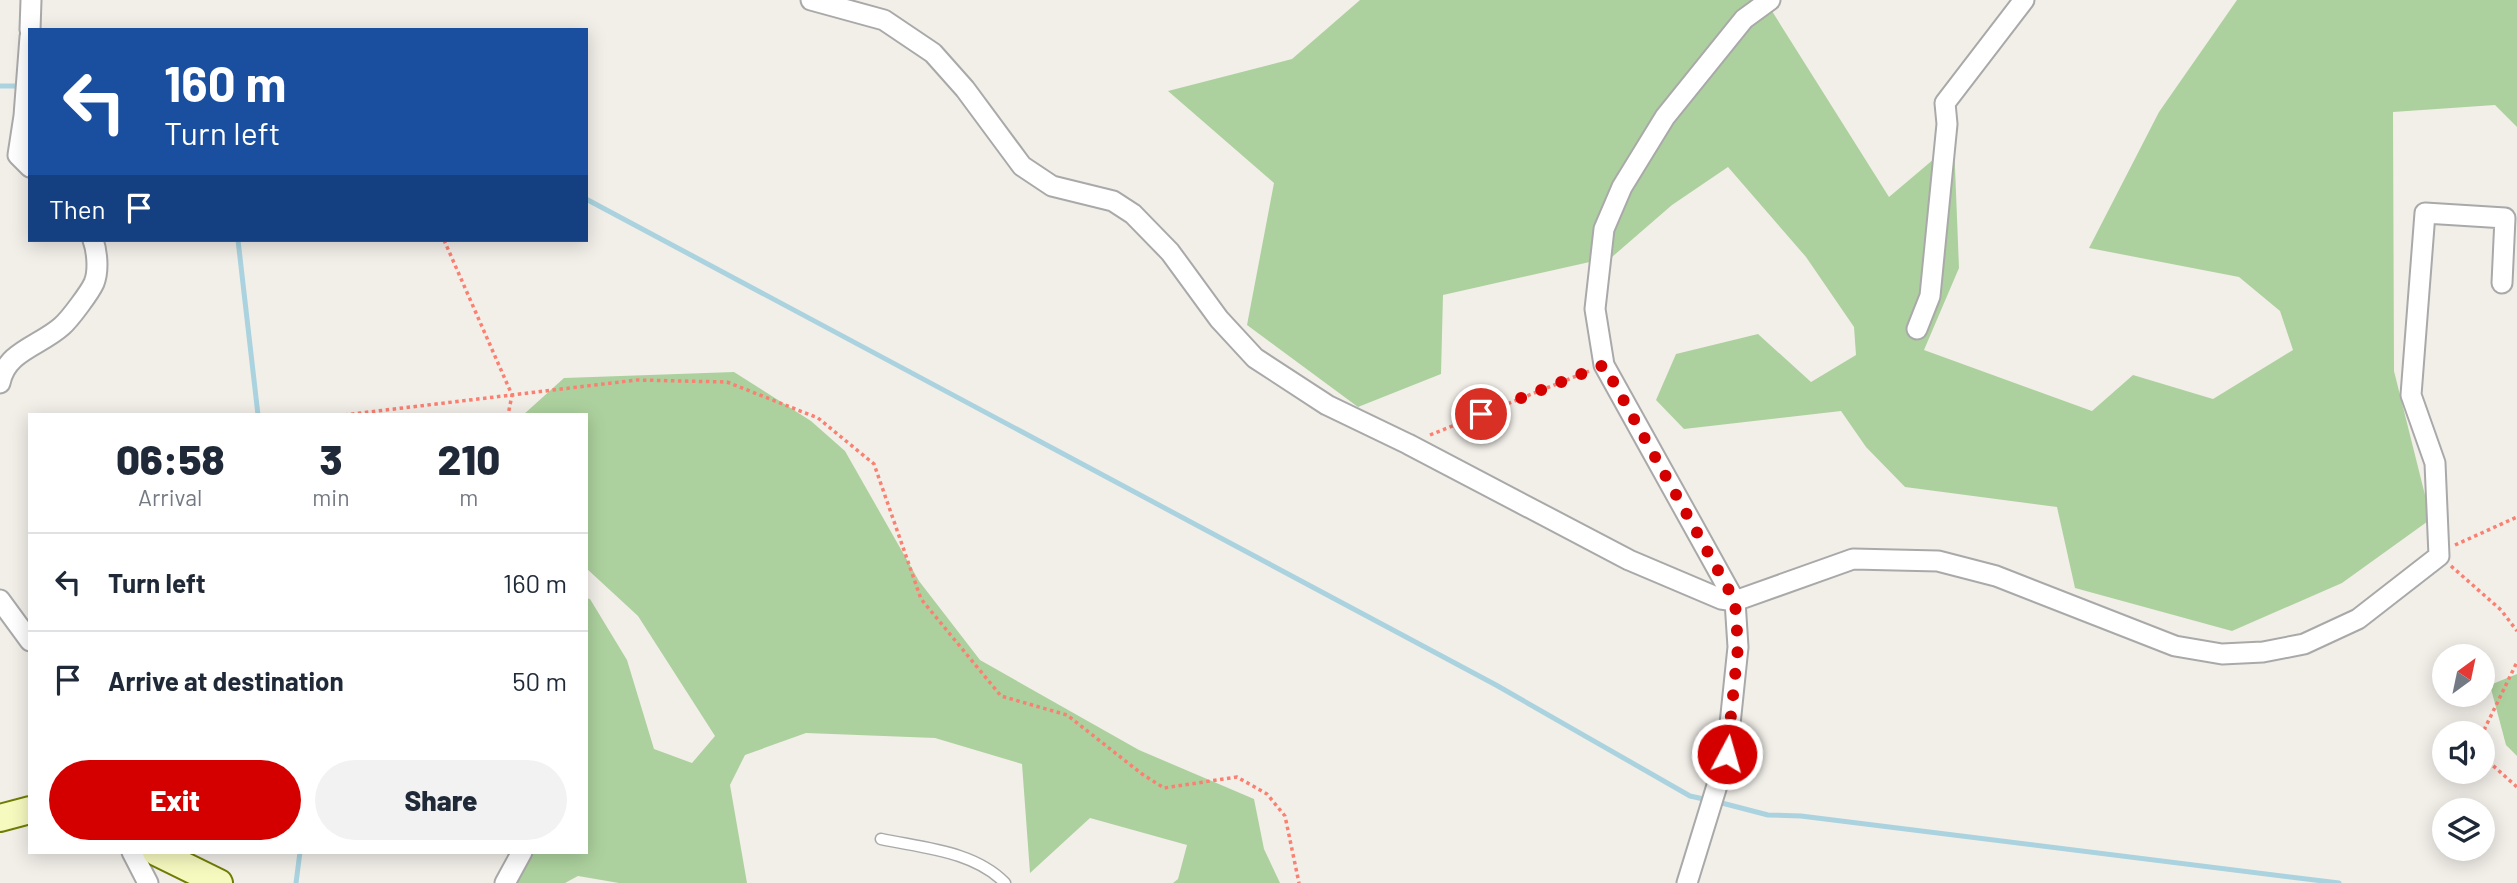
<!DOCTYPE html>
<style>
:root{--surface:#fff;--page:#f2f2f3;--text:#1f2937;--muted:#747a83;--line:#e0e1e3;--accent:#d40000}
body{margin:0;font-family:Barlow,sans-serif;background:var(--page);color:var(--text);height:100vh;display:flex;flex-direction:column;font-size:26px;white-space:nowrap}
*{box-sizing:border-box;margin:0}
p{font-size:23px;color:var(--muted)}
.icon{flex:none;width:38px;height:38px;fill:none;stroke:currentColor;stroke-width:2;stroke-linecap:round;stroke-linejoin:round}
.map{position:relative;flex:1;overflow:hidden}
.drawer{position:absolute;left:28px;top:413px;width:560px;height:441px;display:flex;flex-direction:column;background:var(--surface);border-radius:0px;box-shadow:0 4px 18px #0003}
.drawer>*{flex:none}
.hud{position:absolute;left:28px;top:28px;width:560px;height:214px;border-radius:0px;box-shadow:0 4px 18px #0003;background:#1a4fa0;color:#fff;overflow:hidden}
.needle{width:46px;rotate:33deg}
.buttons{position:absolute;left:2432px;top:644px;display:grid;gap:14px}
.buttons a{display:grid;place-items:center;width:63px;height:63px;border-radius:50%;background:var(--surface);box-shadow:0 4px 18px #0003;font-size:35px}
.pin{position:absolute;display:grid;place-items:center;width:60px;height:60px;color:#fff;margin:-30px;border:4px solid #fff;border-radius:50%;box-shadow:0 2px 7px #0007}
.me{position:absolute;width:77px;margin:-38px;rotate:6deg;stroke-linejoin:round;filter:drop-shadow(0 0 5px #0008)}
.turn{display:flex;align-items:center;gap:24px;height:147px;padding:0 21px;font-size:32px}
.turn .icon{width:91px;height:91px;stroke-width:2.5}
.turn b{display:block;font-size:49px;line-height:60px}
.then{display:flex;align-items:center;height:66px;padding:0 21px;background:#0003;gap:14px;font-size:26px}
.eta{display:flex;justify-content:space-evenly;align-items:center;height:119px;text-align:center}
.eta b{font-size:42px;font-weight:800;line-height:49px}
.cta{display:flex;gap:14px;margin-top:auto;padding:14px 21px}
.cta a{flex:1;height:80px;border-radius:42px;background:var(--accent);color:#fff;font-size:28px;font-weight:800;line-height:80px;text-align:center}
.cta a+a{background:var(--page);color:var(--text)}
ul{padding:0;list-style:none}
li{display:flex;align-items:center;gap:21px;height:98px;padding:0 21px;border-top:2px solid var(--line)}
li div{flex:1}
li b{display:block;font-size:26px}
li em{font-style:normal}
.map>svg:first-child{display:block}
.forest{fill:#add19e}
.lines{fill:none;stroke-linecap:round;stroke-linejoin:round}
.stream{stroke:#aad3df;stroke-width:5}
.lane-casing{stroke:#a9a9a9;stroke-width:13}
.street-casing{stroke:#a9a9a9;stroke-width:23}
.secondary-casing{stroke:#707d05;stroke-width:30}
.path{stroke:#fa8072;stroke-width:3.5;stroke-dasharray:3.5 3.5;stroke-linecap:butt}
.lane{stroke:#fff;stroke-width:10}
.street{stroke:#fff;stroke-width:19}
.secondary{stroke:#f7fabf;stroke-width:26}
.route{stroke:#d40000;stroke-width:12;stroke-dasharray:0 21.6}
</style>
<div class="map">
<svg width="2517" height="883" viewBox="0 0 2517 883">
<rect width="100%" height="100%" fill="#f2efe9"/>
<g class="forest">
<path d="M 1360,0 L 1765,0 L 1889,197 L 1954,142 L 1959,268 L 1924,350 L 2092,411 L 2133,375 L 2213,399 L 2293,350 L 2280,311 L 2239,277 L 2089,248 L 2159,112 L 2237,0 L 2517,0 L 2517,127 L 2495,105 L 2393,112 L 2394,371 L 2431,519 L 2342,583 L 2232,631 L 2075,588 L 2057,507 L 1905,487 L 1866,447 L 1841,411 L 1684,429 L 1656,400 L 1676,354 L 1758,334 L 1811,382 L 1856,355 L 1854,327 L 1806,257 L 1728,167 L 1672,205 L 1612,257 L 1443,295 L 1441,374 L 1358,407 L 1247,325 L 1274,183 L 1168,91 L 1292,59 Z"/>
<path d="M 734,372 L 811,421 L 845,451 L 919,581 L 980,660 L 1139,750 L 1254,799 L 1264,849 L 1280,883 L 1173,883 L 1178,879 L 1187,845 L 1090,818 L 1030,873 L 1022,764 L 935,738 L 806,733 L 745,755 L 730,785 L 747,883 L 619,883 L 578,876 L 565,883 L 495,883 L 509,852 L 586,852 L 586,598 L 590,599 L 627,660 L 654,749 L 692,763 L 715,736 L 638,616 L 586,568 L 586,415 L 523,415 L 564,378 Z"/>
<path d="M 2517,674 L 2517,756 L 2506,745 L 2490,685 Z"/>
</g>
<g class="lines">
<g class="stream">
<path d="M 0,86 L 23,86"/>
<path d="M 586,199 L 1496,685 L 1690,796 L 1708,800"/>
<path d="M 238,240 L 258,415"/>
<path d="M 1718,802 L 1768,815 L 1801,816 L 2339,883"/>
<path d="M 296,883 L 300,852"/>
</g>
<defs>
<path id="lane" d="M 881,839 C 923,848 974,851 1005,883"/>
<g id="street">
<path d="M 811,0 L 884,20 L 933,53 L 965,89 L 1022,166 L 1052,186 L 1113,201 L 1133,214 L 1170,252 L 1219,319 L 1255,358 L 1327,405 L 1408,444 L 1629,560 L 1721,599 L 1735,601 L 1853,559 L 1938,561 L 1996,576 L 2175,646 L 2222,654 L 2263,652 L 2304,644 L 2358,619 L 2439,556 L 2435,463 L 2411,395 L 2425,213 L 2505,218 L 2502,283"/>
<path d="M 30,30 L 31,0"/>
<path d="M 30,37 L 24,116 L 18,155 L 30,167"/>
<path d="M 1917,329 L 1930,296 L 1947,124 L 1945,103 L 2024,0"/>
<path d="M 0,383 C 6,351 40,346 62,326 C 70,319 90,292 94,283 C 99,271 97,251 93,240"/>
<path d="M 0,600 L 30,641"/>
<path d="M 132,852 L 148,883"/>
<path d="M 505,883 L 522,852"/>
<path d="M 1687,883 L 1727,753 L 1738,647 L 1735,601 L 1604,365 L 1595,309 L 1604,229 L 1622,187 L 1665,117 L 1744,19 L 1770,0"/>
</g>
<g id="secondary">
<path d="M 0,818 L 30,810"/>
<path d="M 156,852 L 219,883"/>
</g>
</defs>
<use href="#lane" class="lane-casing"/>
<use href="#street" class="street-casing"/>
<use href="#secondary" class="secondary-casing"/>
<g class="path">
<path d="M 444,240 L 512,395 L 508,415"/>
<path d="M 344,415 L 637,380 L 727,382 L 818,418 L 874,464 L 921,599 L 1001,696 L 1067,715 L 1142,774 L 1164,788 L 1237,777 L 1267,794 L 1285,816 L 1299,883"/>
<path d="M 1430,435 L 1589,371"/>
<path d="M 2455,545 L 2517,517"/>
<path d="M 2451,566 L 2501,610 L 2517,631"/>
<path d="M 2483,737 L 2485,728 L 2517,662"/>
<path d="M 2483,748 L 2489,762 L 2517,787"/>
</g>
<use href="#lane" class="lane"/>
<use href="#street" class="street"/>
<use href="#secondary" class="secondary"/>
</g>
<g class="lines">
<path class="route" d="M 1481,414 L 1604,365 L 1735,601 L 1738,647 L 1727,754"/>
</g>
</svg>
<div class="buttons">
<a><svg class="needle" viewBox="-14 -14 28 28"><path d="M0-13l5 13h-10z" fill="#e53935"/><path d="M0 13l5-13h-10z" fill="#747a83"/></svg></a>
<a><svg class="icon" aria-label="sound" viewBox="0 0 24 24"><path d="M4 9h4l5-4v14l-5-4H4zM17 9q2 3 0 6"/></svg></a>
<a><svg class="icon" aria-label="layers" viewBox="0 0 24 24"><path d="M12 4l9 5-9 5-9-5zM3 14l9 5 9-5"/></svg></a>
</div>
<div class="pin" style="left:1481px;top:414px;background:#d93025"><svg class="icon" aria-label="arrive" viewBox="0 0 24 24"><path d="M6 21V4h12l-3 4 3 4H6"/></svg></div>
<svg class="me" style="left:1727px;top:754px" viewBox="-20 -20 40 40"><circle r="17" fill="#d40000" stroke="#fff" stroke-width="3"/><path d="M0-11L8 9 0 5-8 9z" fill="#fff"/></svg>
<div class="hud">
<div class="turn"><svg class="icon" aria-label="left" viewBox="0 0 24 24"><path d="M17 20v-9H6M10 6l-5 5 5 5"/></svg><div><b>160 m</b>Turn left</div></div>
<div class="then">Then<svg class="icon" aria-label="arrive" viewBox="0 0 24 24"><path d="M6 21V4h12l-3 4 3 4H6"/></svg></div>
</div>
<section class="drawer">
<div class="eta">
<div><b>06:58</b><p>Arrival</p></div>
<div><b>3</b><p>min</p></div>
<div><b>210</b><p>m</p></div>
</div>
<ul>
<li><svg class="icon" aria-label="left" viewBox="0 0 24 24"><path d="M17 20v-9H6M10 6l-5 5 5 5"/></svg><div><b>Turn left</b></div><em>160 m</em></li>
<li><svg class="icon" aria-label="arrive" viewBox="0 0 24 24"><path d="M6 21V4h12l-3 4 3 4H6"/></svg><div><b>Arrive at destination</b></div><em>50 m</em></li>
</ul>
<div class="cta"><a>Exit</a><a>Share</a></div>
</section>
</div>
